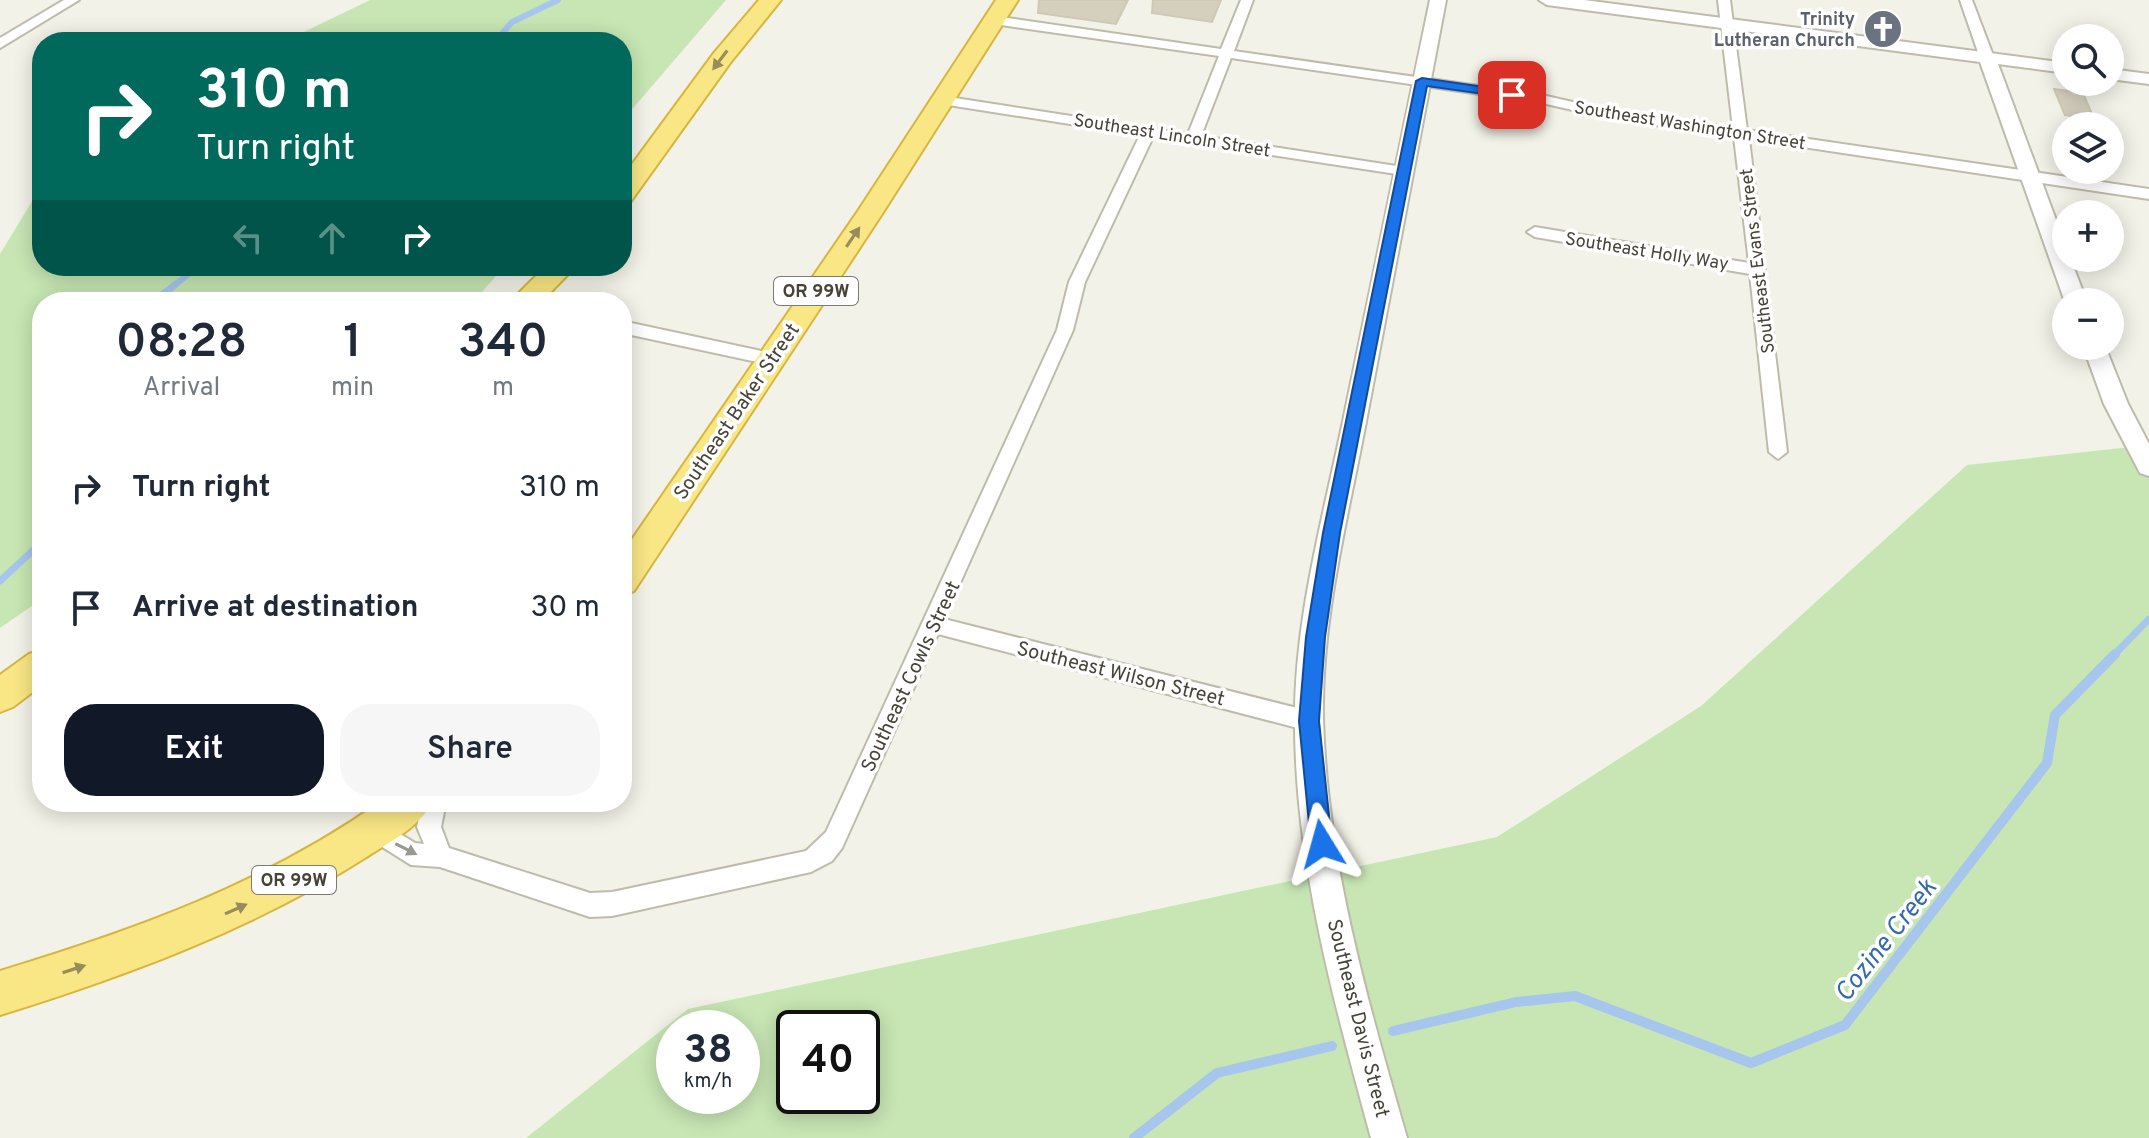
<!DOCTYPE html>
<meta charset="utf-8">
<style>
:root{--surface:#fff;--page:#f6f6f7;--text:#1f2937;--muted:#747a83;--accent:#111827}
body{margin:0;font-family:Overpass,sans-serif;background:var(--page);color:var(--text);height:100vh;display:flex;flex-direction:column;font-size:30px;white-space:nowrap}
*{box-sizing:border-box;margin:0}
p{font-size:26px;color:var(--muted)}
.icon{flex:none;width:44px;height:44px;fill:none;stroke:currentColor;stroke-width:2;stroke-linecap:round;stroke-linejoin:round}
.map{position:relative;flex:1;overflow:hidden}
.sheet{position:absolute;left:32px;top:292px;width:600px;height:520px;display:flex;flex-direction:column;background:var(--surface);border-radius:32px;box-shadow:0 4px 20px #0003}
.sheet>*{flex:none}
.guide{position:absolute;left:32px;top:32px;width:600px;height:244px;border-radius:32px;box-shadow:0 4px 20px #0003;background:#00695c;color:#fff;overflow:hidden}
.buttons{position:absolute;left:2052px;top:24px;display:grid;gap:16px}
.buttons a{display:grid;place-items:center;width:72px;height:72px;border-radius:50%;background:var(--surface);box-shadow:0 4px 20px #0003;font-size:40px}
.speed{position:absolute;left:656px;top:1010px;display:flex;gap:16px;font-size:40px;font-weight:700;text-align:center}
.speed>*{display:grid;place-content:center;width:104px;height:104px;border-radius:50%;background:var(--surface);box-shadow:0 4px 20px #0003;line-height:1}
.speed small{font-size:20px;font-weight:400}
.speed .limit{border:4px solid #111;border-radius:12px;background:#fff;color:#111}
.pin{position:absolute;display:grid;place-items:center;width:68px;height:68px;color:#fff;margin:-34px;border-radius:16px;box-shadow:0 4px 12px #0006}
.me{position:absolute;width:88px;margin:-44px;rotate:352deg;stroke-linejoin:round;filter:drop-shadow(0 0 6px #0008)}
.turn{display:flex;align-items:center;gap:28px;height:168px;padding:0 32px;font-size:36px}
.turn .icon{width:104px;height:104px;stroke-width:2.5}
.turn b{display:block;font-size:56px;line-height:68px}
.lanes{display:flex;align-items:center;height:76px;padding:0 32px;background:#0003;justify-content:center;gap:40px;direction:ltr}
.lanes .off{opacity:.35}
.eta{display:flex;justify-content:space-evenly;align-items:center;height:136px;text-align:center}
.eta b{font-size:48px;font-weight:600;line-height:56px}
.cta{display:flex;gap:16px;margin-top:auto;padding:16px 32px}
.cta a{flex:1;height:92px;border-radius:32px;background:var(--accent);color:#fff;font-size:32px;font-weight:600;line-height:92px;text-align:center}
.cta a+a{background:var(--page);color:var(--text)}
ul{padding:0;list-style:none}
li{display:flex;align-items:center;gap:24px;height:120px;padding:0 32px}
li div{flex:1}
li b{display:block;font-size:30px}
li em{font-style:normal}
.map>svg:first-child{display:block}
.green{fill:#c7e6b3;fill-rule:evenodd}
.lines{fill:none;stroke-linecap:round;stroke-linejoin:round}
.stream-far2{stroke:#a7c6ed;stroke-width:6}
.stream-far1{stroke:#a7c6ed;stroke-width:7}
.stream{stroke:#a7c6ed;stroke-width:10}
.building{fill:#d5cfbe;stroke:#cfc8b2;stroke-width:2}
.minor-casing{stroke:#bfbbab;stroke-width:4}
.tertiary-casing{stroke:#bfbbab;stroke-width:4}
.trunk-casing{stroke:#d7b63f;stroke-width:4}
.minor{fill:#fff;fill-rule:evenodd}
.tertiary{fill:#fff;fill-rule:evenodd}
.trunk{fill:#f9e685;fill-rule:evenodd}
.oneway{fill:#978c5a}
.oneway2{fill:#9a9891}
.route{fill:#1a73e8;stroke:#114b97;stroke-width:2}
.labels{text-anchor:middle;stroke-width:7;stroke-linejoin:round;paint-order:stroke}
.far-worship-label{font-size:18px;font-weight:bold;fill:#5b616d;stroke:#fff;text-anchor:end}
.far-street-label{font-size:18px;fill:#474337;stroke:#fff}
.shield{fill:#fff;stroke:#7e7b73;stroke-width:2}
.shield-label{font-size:18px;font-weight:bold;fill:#474337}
.street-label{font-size:20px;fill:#474337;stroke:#fff}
.near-water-label{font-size:26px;font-style:italic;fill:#3469af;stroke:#fff}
</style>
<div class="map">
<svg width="2149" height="1138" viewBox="0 0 2149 1138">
<rect width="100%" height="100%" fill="#f3f2e8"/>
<g class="green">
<path d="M 370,0 L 726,0 L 622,121 L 622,42 L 283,42 Z"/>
<path d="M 42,185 L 42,266 L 505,266 L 473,302 L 42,302 L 42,599 L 0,628 L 0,254 Z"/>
<path d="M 2149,445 L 2149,1138 L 526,1138 L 688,1009 L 1497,837 L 1701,706 L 1967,465 ZM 674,1028 L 742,1028 L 742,1096 L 674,1096 ZM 794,1028 L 862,1028 L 862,1096 L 794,1096 Z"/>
</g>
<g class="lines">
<g class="stream-far2">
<path d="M 495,42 L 512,22 L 558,0"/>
<path d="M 174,286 L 198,266"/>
</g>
<g class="stream-far1">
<path d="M 153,302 L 176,284"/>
<path d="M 0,581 L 42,542"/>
<path d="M 2113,656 L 2149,619"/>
</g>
<g class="stream">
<path d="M 1393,1031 L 1516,1002 L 1575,996 L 1751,1063 L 1845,1025 L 2047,763 L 2055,715 L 2115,654"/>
<path d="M 1134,1138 L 1217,1073 L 1332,1046"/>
</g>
</g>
<g class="building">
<path d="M 1039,0 L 1128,0 L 1116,24 L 1038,13 Z"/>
<path d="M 1153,0 L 1221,0 L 1212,22 L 1152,13 Z"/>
<path d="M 2054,89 L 2083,93 L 2094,119 L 2065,115 Z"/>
</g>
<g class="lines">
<defs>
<g id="minor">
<path d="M 64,0 L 79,0 L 0,48 L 0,38 Z"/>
<path d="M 1241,0 L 1253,0 L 1234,51 L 1542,95 L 1603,109 L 1733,128 L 1718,0 L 1730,0 L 1747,130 L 2149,189 L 2149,199 L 1749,139 L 1787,452 L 1778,459 L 1769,452 L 1750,274 L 1535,237 L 1527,232 L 1535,227 L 1749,263 L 1734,137 L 1603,117 L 1542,103 L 1231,58 L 1201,136 L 1403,167 L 1410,171 L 1403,175 L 1153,137 L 1085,282 L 1073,330 L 944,619 L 1309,711 L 1317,714 L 1320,721 L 1317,728 L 1309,731 L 938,634 L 842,848 L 832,861 L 811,872 L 612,916 L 590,917 L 440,867 L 411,865 L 368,838 L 364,830 L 368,822 L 376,819 L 415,843 L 424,844 L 417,827 L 422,802 L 446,802 L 441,827 L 449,848 L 590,893 L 612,892 L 806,851 L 826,832 L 1057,330 L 1069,282 L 1140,135 L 942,104 L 935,100 L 942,96 L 1188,134 L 1219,56 L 994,24 L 988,20 L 994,16 L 1221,49 Z"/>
<path d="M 1960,0 L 1972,0 L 1994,58 L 1992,61 L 1980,58 Z"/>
<path d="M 622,321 L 771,353 L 780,359 L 771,365 L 622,333 Z"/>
</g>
<g id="tertiary">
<path d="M 1430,0 L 1446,0 C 1419,142 1392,285 1365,427 C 1347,522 1321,621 1323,719 C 1327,862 1368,1002 1407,1138 L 1371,1138 C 1334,1002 1294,860 1295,717 C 1295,619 1322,521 1342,426 C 1371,284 1400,142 1430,0 Z"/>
<path d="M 1539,0 L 1584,0 L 2066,63 L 2066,73 L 1998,64 L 2066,247 L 2066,258 L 2070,258 L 2087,302 L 2065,302 L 1980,62 L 1547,5 Z"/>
<path d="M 2110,69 L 2149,74 L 2149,84 L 2110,79 Z"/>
<path d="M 2083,346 L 2105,346 L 2128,404 L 2149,444 L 2149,476 L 2140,473 L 2104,404 Z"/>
</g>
<g id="trunk">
<path d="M 759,0 L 781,0 L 730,63 L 631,201 L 622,204 L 622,178 L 714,53 Z"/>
<path d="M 996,0 L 1018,0 L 882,214 L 634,591 L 622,595 L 622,554 L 856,214 Z"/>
<path d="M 546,266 L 576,266 L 541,302 L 510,302 Z"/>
<path d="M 42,650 L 42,685 L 13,707 L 0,712 L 0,675 L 29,654 Z"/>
<path d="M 380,802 L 432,802 C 421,826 390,842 368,856 C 253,929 129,975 0,1015 L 0,971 C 135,930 264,884 380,802 Z"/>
</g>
</defs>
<use href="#minor" class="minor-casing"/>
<use href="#tertiary" class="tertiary-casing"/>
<use href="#trunk" class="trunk-casing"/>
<use href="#minor" class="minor"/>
<use href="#tertiary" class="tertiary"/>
<use href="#trunk" class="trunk"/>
</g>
<defs><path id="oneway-solid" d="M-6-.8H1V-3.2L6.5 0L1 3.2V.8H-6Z" transform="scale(2)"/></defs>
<g class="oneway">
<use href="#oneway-solid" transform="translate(720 60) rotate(127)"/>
<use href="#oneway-solid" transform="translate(853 237) rotate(-56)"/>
<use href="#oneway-solid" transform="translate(236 909) rotate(-24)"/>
<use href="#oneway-solid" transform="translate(74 969) rotate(-18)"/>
</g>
<use class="oneway2" href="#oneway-solid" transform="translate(406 849) rotate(27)"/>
<path class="route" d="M 1422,78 L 1512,91 L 1518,95 L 1512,98 L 1427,86 L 1340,533 L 1325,637 L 1319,721 L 1332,844 L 1329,851 L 1322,854 L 1314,851 L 1311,844 L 1299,721 L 1306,637 L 1323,533 L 1416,81 Z"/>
<defs>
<symbol id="church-disc" viewBox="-11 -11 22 22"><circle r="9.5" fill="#6b7280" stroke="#fff"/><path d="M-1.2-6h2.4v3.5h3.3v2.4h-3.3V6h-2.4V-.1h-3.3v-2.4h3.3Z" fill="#fff"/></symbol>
</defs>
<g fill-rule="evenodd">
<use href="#church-disc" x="1861" y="7" width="44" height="44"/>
</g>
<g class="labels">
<g class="far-worship-label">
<text x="1855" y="25">Trinity<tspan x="1855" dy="21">Lutheran Church</tspan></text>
</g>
<g class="far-street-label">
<text transform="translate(1690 125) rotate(9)" y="6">Southeast Washington Street</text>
<text transform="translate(1172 135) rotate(9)" y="6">Southeast Lincoln Street</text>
<text transform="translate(1647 251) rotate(9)" y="6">Southeast Holly Way</text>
<text transform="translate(1757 261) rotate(-97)" y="6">Southeast Evans Street</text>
</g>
<g class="shield">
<rect x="774" y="277" width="84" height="28" rx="6"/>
<rect x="252" y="866" width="84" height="28" rx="6"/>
</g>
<g class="shield-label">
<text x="816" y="297">OR 99W</text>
<text x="294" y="886">OR 99W</text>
</g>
<g class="street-label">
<text transform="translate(736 411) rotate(-56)" y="7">Southeast Baker Street</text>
<text transform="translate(1121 673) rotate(14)" y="7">Southeast Wilson Street</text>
<text transform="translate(910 676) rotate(-65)" y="7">Southeast Cowls Street</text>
<text transform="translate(1359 1018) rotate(76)" y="7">Southeast Davis Street</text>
</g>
<g class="near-water-label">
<text transform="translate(1885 940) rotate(-52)" y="9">Cozine Creek</text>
</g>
</g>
</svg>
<div class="buttons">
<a><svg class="icon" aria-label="search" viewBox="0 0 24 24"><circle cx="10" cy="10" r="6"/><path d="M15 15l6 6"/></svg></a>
<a><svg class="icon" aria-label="layers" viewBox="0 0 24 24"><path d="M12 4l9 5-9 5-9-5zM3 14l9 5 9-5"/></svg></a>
<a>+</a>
<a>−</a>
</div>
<div class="speed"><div>38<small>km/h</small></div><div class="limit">40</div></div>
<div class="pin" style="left:1512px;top:95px;background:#d93025"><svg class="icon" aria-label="arrive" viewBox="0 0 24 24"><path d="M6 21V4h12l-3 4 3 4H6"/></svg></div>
<svg class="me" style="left:1322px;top:844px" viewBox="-20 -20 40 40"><path d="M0-17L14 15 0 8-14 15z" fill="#1a73e8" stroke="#fff" stroke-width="4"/></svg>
<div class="guide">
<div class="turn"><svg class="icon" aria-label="right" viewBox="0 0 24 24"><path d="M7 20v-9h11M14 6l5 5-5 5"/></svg><div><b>310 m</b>Turn right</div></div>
<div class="lanes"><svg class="icon off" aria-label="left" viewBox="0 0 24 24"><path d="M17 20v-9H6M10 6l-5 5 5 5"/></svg><svg class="icon off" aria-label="ahead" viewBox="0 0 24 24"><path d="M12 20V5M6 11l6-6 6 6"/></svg><svg class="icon" aria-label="right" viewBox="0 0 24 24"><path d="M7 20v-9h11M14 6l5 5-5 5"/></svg></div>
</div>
<section class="sheet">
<div class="eta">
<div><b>08:28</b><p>Arrival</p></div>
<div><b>1</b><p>min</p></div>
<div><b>340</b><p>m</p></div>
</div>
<ul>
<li><svg class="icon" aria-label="right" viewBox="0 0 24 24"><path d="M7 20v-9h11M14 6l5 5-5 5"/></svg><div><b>Turn right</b></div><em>310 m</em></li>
<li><svg class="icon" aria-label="arrive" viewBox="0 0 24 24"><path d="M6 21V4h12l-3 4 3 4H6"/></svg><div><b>Arrive at destination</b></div><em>30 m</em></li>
</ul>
<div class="cta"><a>Exit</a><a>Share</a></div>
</section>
</div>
